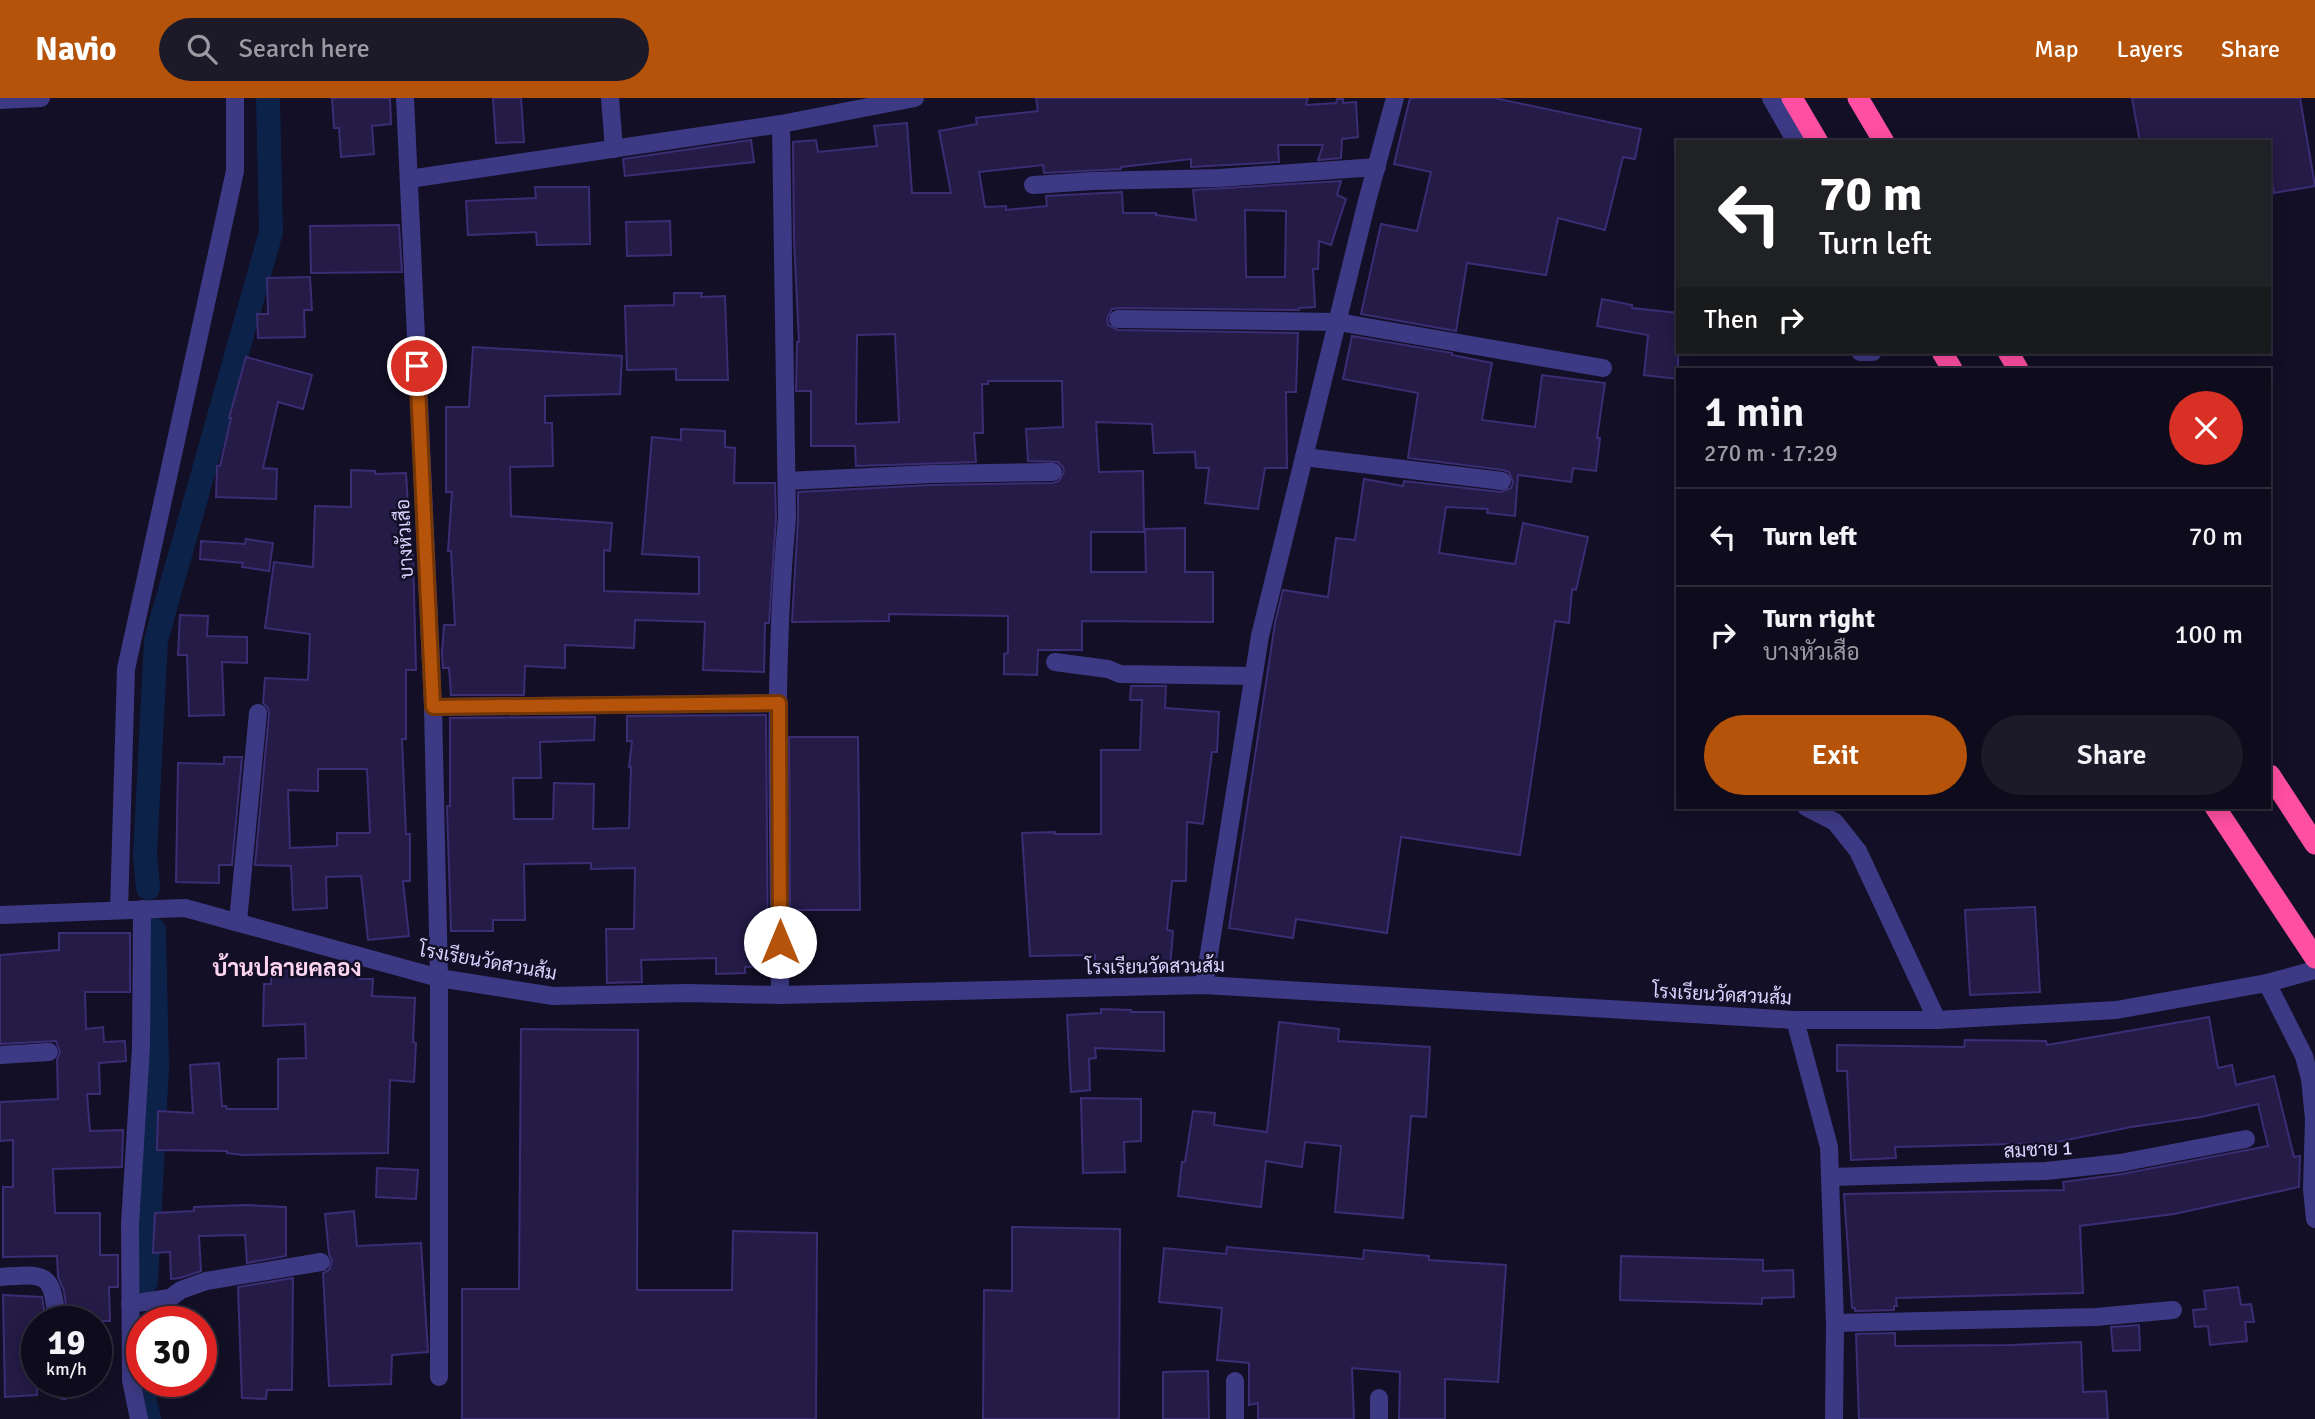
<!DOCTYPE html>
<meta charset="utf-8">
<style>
:root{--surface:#0e0b1c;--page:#1c1929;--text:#f1f3f6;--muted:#9b9ba3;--line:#2e2b3b;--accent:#b45309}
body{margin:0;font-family:Signika,Sarabun,sans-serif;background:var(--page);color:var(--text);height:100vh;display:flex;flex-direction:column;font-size:26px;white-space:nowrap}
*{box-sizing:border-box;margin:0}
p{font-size:23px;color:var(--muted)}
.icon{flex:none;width:38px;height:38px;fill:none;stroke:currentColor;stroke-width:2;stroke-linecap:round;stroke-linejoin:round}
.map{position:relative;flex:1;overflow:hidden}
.details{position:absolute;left:1676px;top:270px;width:595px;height:441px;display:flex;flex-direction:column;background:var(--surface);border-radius:0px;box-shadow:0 4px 18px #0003,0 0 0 2px var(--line)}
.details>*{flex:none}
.top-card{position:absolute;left:1676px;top:42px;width:595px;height:214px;border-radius:0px;box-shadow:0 4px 18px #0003,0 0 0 2px var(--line);background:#202124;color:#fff;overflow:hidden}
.speed{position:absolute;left:21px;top:1208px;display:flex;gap:14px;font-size:35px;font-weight:700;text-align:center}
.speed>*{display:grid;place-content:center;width:91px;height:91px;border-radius:50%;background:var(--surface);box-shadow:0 4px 18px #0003,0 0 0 2px var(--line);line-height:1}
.speed small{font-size:18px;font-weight:400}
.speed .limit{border:10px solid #d22;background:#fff;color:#111}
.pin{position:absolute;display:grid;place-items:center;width:60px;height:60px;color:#fff;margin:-30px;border:4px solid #fff;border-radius:50%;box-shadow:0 2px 7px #0007}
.me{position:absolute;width:77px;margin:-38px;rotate:0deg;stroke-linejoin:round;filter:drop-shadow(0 0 5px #0008)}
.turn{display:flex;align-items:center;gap:24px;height:147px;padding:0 28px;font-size:32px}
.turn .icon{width:91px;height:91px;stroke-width:2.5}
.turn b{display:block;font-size:49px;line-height:60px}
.then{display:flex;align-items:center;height:66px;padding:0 28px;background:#0003;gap:14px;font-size:26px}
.round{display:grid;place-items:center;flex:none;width:74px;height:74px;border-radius:37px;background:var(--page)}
.headline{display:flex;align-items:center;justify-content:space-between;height:119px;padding:0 28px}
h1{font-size:42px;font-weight:600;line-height:52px}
.action{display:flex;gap:14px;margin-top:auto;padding:14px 28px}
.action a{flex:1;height:80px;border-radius:42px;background:var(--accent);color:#fff;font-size:28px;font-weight:600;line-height:80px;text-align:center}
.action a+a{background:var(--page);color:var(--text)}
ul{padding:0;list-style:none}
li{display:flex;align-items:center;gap:21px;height:98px;padding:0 28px;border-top:2px solid var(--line)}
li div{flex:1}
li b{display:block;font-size:26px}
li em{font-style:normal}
header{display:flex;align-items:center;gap:42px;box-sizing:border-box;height:98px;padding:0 35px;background:var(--accent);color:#fff}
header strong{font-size:33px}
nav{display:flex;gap:38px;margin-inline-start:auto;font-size:24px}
.search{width:490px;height:63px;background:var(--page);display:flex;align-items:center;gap:18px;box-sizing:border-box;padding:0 24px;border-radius:38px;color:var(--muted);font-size:26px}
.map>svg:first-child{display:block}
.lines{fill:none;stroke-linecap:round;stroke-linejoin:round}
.canal{stroke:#0c2248;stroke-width:24}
.building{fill:#241b47;stroke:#3b2d73;stroke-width:2;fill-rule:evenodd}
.street{stroke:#3d3a85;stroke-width:18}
.highway{stroke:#ff4fa3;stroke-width:21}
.route-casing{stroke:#753606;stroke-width:18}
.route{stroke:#b45309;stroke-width:12}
.labels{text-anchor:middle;stroke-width:5;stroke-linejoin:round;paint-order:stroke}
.street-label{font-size:19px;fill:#d9d4ff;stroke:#130f26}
.quarter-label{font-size:23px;font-weight:bold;fill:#ffd6f0;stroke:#130f26}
</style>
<header>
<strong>Navio</strong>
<div class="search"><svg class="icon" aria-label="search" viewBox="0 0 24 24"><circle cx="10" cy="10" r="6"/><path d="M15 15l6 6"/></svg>Search here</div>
<nav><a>Map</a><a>Layers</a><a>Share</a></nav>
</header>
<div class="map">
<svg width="2315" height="1321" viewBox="0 0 2315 1321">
<rect width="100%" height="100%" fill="#130f26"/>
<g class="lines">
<g class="canal">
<path d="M 148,790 L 145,757 L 156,542 L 271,134 L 268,0"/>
<path d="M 146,1184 L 157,969 L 154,832"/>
<path d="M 138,1273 L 149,1321"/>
</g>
</g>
<g class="building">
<path d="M 332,0 L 390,0 L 391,26 L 372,28 L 374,56 L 341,59 L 339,30 L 334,30 Z"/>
<path d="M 493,0 L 521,0 L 524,44 L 496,45 Z"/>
<path d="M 1036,0 L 1308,0 L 1306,7 L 1336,5 L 1337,1 L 1343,1 L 1343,5 L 1356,4 L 1358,39 L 1342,41 L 1341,60 L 1318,62 L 1323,47 L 1278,47 L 1279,64 L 1191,69 L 1191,61 L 1121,69 L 1121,71 L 1044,75 L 1043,67 L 979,74 L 985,109 L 1006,108 L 1006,112 L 1047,108 L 1046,98 L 1122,94 L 1123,115 L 1156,115 L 1156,117 L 1196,122 L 1193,92 L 1341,83 L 1337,97 L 1346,101 L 1331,147 L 1319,143 L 1318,171 L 1313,171 L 1315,209 L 1299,210 L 1299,212 L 1118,210 L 1112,211 L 1107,220 L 1108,227 L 1118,232 L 1298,235 L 1296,294 L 1286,294 L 1287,370 L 1265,370 L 1258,411 L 1205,405 L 1209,370 L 1196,370 L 1195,354 L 1154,355 L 1152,326 L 1096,324 L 1099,374 L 1143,373 L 1144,434 L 1091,434 L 1091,474 L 1146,474 L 1145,431 L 1185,430 L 1185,474 L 1213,474 L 1213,524 L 1082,523 L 1082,552 L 1038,552 L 1037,577 L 1004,576 L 1004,556 L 1008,555 L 1008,518 L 889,516 L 889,523 L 792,524 L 798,421 L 798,394 L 931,387 L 1053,385 L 1059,383 L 1064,374 L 1063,369 L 1058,364 L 1028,363 L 1026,331 L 1063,329 L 1062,283 L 988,283 L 988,286 L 982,286 L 983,335 L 974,335 L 976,364 L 856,368 L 855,348 L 811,348 L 811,293 L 796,293 L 797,244 L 799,244 L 794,141 L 793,44 L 816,42 L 818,54 L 877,48 L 874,28 L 907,25 L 912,95 L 951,95 L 939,33 L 977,26 L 976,20 L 1038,13 ZM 1245,112 L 1286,113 L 1285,179 L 1246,179 ZM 895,236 L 899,324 L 856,326 L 857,237 Z"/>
<path d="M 1410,0 L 1494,0 L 1641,31 L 1635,61 L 1623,59 L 1605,132 L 1558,120 L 1546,177 L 1467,165 L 1456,233 L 1361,216 L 1381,126 L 1417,133 L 1431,74 L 1394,66 Z"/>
<path d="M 2132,0 L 2300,0 L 2315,88 L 2274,95 L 2270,71 L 2270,44 L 2140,44 Z"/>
<path d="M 751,42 L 754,64 L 625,78 L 623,61 Z"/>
<path d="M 535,89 L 589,89 L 590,146 L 537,147 L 536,134 L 468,137 L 466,103 L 536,100 Z"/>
<path d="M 670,123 L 671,157 L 627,158 L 626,124 Z"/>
<path d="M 399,127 L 402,174 L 311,175 L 310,128 Z"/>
<path d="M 310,179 L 312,212 L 304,212 L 305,239 L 258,240 L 257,216 L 268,216 L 267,180 Z"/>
<path d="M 674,195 L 702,195 L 701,199 L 725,198 L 728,282 L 676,282 L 676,271 L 627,272 L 625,208 L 674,207 Z"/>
<path d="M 1602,201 L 1632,207 L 1632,210 L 1678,215 L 1678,281 L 1644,277 L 1648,237 L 1597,228 Z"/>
<path d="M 1352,238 L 1452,255 L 1452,257 L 1492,265 L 1482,322 L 1535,329 L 1542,277 L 1605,285 L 1597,340 L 1600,340 L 1596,373 L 1573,370 L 1571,384 L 1518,377 L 1515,418 L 1487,415 L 1488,411 L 1446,409 L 1439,455 L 1515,466 L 1523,425 L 1588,439 L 1576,492 L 1572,491 L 1569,525 L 1555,523 L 1520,757 L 1401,739 L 1387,835 L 1296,821 L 1293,840 L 1229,830 L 1275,525 L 1283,492 L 1328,499 L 1336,440 L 1355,442 L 1364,381 L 1403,388 L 1404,383 L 1501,394 L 1511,390 L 1513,384 L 1509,374 L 1503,372 L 1408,360 L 1418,295 L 1343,281 Z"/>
<path d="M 473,249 L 622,258 L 620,296 L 545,298 L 545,325 L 552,325 L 553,368 L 510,369 L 511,418 L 612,425 L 610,453 L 604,452 L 604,493 L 699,496 L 699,459 L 642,456 L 652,339 L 681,342 L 681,331 L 725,333 L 725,349 L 735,350 L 734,385 L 775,385 L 776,420 L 769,525 L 765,525 L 764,574 L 703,572 L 705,524 L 635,522 L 634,550 L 565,547 L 565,570 L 525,568 L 524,597 L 451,597 L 449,570 L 443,570 L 442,555 L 444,527 L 455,527 L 451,453 L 448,453 L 452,394 L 446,394 L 446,309 L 469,309 Z"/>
<path d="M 246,259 L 312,277 L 303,311 L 278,304 L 263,370 L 277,371 L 276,401 L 216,399 L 217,368 L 220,368 L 231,320 L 229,320 Z"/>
<path d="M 351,372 L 375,373 L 375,376 L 406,375 L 411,457 L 413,457 L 416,572 L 406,572 L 406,641 L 402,641 L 406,736 L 410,736 L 410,783 L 403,783 L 409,838 L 368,842 L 361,778 L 326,779 L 327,810 L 293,812 L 291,768 L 255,767 L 269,616 L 268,610 L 263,605 L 265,580 L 308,582 L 310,536 L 265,530 L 274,464 L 313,469 L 315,408 L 351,409 ZM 318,671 L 367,671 L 370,735 L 337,735 L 337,748 L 290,750 L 288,692 L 318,693 Z"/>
<path d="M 246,441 L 273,445 L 269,473 L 242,469 L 243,465 L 200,461 L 201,443 L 245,446 Z"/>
<path d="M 180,517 L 208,518 L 207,538 L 247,539 L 247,565 L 222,564 L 224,617 L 189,618 L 187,557 L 178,557 Z"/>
<path d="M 1131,588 L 1166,588 L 1165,610 L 1219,614 L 1217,654 L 1212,654 L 1203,726 L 1187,724 L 1186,783 L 1172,783 L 1167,832 L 1173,833 L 1170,870 L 1144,868 L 1144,872 L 1095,867 L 1095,857 L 1030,858 L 1022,735 L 1055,734 L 1055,736 L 1101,736 L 1101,652 L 1140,652 L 1142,602 L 1130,602 Z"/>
<path d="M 766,617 L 768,868 L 745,869 L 745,875 L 716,876 L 716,860 L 641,862 L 642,884 L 607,885 L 606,831 L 634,831 L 635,770 L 591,771 L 591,765 L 524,766 L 525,822 L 493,822 L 493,833 L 451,833 L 447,708 L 450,708 L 450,620 L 595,619 L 594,642 L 540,644 L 541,680 L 513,680 L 514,721 L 553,721 L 554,685 L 594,686 L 593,731 L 629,730 L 631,669 L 629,669 L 632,643 L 627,643 L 627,618 Z"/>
<path d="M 789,639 L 858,639 L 860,812 L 790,812 Z"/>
<path d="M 224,659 L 242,659 L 232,767 L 219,767 L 219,785 L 176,784 L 178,665 L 224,666 Z"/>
<path d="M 2035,809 L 2040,894 L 1970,897 L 1965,812 Z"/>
<path d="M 59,835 L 130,835 L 130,894 L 85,894 L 86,931 L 103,929 L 104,944 L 125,943 L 126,963 L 99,965 L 100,996 L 87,996 L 90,1033 L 123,1032 L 122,1069 L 53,1071 L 55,1115 L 100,1115 L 100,1157 L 118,1157 L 118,1189 L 109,1189 L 110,1223 L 68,1223 L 64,1193 L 58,1179 L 57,1158 L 3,1159 L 3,1089 L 13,1089 L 13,1042 L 0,1043 L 0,1004 L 58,1001 L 57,962 L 60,954 L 56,943 L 0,946 L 0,857 L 59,852 Z"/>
<path d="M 272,864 L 329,865 L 359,872 L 359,881 L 373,881 L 372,898 L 415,900 L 413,944 L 416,945 L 414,984 L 390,982 L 388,1055 L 243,1057 L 227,1055 L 227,1053 L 157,1052 L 158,1013 L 193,1015 L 190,967 L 219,965 L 222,1008 L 226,1008 L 227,1011 L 278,1011 L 278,961 L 306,960 L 305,926 L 263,928 L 264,886 L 271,886 Z"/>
<path d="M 1101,911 L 1131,912 L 1131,914 L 1164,914 L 1164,953 L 1095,950 L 1096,960 L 1089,961 L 1090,992 L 1071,994 L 1067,917 L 1101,915 Z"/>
<path d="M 2209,919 L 2218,970 L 2232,967 L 2236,987 L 2274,978 L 2294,1059 L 2300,1058 L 2299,1089 L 2174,1116 L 2080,1128 L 2083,1195 L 1896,1200 L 1897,1208 L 1894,1208 L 1894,1212 L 1855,1213 L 1855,1210 L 1852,1210 L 1844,1096 L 2064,1092 L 2063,1084 L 2122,1076 L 2268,1048 L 2258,1006 L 2201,1019 L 2131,1029 L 2052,1045 L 1895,1049 L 1896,1060 L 1851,1062 L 1847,973 L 1837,973 L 1837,947 L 1964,949 L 1965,942 L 2046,943 L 2047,947 Z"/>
<path d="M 1279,924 L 1339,931 L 1338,943 L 1430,949 L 1426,1019 L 1411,1018 L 1403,1120 L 1335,1114 L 1341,1048 L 1305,1044 L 1302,1069 L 1266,1063 L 1261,1109 L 1178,1098 L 1182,1064 L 1185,1064 L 1193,1013 L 1215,1015 L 1214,1027 L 1267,1034 Z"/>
<path d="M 521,931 L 638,932 L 637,1192 L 732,1192 L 733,1133 L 817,1135 L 816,1321 L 462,1321 L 462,1191 L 519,1191 Z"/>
<path d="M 1081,1000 L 1141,1001 L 1141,1043 L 1124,1044 L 1125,1074 L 1083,1075 Z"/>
<path d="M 377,1070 L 418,1072 L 416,1101 L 376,1099 Z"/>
<path d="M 246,1107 L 286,1109 L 286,1158 L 247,1165 L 245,1137 L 199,1138 L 201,1173 L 180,1180 L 171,1181 L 170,1154 L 153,1155 L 155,1115 L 194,1113 L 194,1109 Z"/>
<path d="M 354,1113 L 357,1148 L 421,1145 L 428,1254 L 392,1257 L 391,1286 L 329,1288 L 323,1175 L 329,1172 L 332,1163 L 329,1156 L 325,1116 Z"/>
<path d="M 1012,1129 L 1120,1131 L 1119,1321 L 983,1321 L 984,1192 L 1012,1193 Z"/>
<path d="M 1227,1149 L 1363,1161 L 1364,1152 L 1429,1158 L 1429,1162 L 1506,1167 L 1498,1284 L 1445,1281 L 1445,1321 L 1399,1321 L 1400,1274 L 1352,1270 L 1354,1321 L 1258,1321 L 1258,1305 L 1249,1307 L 1249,1265 L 1217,1262 L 1222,1210 L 1159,1204 L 1164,1150 L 1226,1156 Z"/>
<path d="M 1621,1158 L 1763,1162 L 1763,1173 L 1793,1172 L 1794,1199 L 1762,1200 L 1762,1206 L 1620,1202 Z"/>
<path d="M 293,1180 L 292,1292 L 267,1292 L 266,1301 L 242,1300 L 238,1189 Z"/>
<path d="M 2238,1189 L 2241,1207 L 2251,1206 L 2254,1224 L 2245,1224 L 2247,1243 L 2210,1247 L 2208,1228 L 2195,1229 L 2193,1212 L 2206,1211 L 2204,1193 Z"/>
<path d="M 3,1197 L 42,1199 L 46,1223 L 37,1223 L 37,1297 L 5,1299 Z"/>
<path d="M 2139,1227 L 2140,1252 L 2113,1253 L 2111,1229 Z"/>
<path d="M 1895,1235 L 1895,1248 L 2011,1247 L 2081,1244 L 2083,1294 L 2106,1293 L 2108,1321 L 1859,1321 L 1856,1236 Z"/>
<path d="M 1208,1273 L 1209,1321 L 1163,1321 L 1163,1274 Z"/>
</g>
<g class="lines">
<g class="street">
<path d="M 405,0 L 433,609 L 439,880 L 439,1279"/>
<path d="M 610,0 L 614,51"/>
<path d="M 1771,0 L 1796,44"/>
<path d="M 0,2 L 41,0"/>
<path d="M 409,81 L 781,26 L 915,0"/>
<path d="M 1033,87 L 1093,83 L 1219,80 L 1377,69"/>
<path d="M 1118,221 L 1338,224 L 1603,270"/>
<path d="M 1860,254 L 1873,254"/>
<path d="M 1304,359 L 1502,383"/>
<path d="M 787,383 L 931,376 L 1053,374"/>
<path d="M 1055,564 L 1108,571 L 1120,576 L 1253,578"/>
<path d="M 433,609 L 779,605"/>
<path d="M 1806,709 L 1835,724 L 1858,753 L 1937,922"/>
<path d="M 119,812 L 126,571 L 235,73 L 235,0"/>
<path d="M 0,817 L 185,810 L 439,880 L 553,898 L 688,895 L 780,897 L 1204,887 L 1795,922 L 1937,922 L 2116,912 L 2267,885 L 2315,872"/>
<path d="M 238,823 L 258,615"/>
<path d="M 2267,885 L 2304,958 L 2310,981 L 2314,1021 L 2312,1091 L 2315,1121"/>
<path d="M 1204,887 L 1260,538 L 1367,103 L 1395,0"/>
<path d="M 780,897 C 779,739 772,578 787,420 L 781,26"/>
<path d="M 1795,922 L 1829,1049 L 1835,1225 L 1834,1321"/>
<path d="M 0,957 L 49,954"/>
<path d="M 1830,1079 L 2046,1073 L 2120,1065 L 2246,1041"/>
<path d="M 0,1179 C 48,1175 52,1175 57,1223"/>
<path d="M 130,1206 L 170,1200 L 181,1192 L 206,1183 L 321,1164"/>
<path d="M 1835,1225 L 2096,1219 L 2173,1212"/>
<path d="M 63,1283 L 64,1293"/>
<path d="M 1235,1283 L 1235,1321"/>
<path d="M 139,1321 L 131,1282 L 130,1126 L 141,949 L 142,811"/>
<path d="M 1379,1321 L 1379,1300"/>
</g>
<g class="highway">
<path d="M 1792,0 L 1818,44"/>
<path d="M 1858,0 L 1884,44"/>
<path d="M 1942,254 L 1952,271"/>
<path d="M 2008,254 L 2018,271"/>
<path d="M 2270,677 L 2315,746"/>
<path d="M 2215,709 L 2315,860"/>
</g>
</g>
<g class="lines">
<defs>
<path id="route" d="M 417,268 L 433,609 L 779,605 L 780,844"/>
</defs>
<use href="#route" class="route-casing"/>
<use href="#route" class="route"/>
</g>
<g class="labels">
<g class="street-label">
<text transform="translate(404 441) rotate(-93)" y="7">บางหัวเสือ</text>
<text transform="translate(488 863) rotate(10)" y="7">โรงเรียนวัดสวนส้ม</text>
<text transform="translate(1155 868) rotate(-1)" y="7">โรงเรียนวัดสวนส้ม</text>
<text transform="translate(1722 896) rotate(3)" y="7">โรงเรียนวัดสวนส้ม</text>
<text transform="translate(2038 1051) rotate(-3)" y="7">สมชาย 1</text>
</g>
<g class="quarter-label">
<text x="287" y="878">บ้านปลายคลอง</text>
</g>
</g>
</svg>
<div class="speed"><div>19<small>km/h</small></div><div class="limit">30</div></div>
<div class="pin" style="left:417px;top:268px;background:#d93025"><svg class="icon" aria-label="arrive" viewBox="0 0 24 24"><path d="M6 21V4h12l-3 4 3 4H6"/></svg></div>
<svg class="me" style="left:780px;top:844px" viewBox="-20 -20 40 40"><circle r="19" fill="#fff"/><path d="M0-13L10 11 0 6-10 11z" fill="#b45309"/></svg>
<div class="top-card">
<div class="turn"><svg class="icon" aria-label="left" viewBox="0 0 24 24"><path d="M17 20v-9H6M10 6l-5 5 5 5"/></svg><div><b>70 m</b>Turn left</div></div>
<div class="then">Then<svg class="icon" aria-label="right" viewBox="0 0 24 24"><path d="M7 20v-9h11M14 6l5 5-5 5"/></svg></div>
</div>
<section class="details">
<div class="headline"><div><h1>1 min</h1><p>270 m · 17:29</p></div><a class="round" style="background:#d93025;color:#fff"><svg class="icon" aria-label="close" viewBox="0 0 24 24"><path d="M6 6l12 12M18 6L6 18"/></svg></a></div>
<ul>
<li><svg class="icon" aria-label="left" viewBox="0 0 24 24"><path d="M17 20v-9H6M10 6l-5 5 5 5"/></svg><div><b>Turn left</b></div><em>70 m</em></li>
<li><svg class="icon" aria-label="right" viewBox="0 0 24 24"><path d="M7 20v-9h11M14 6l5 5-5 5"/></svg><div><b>Turn right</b><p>บางหัวเสือ</p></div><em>100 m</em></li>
</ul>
<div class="action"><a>Exit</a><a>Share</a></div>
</section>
</div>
